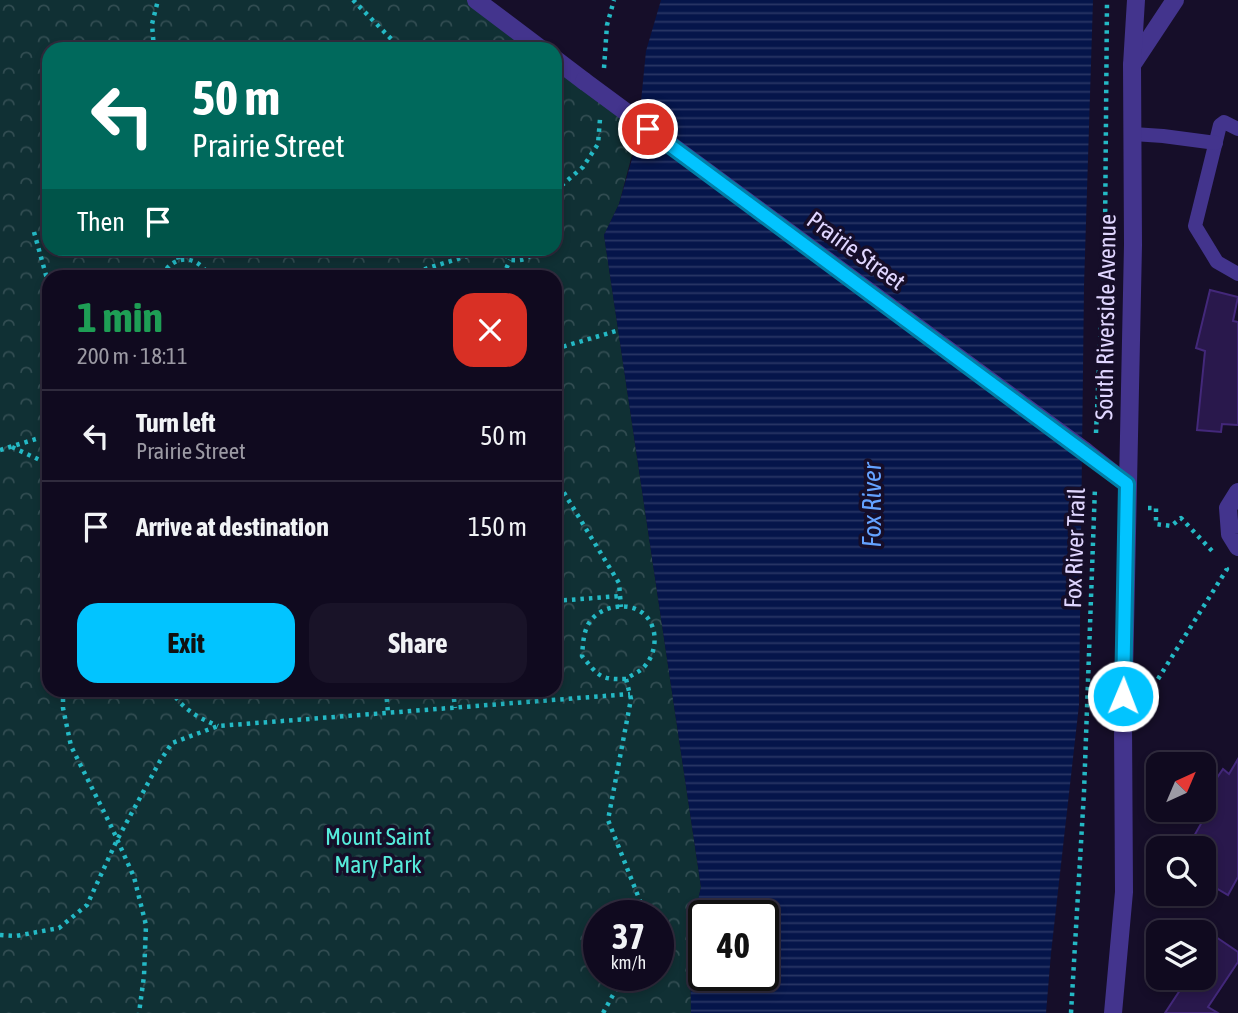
<!DOCTYPE html>
<meta charset="utf-8">
<style>
:root{--surface:#100a1f;--page:#191328;--text:#f1f3f6;--muted:#9c9aa4;--line:#302b3d;--accent:#02c4ff}
body{margin:0;font-family:"Asap Condensed",sans-serif;background:var(--page);color:var(--text);height:100vh;display:flex;flex-direction:column;font-size:26px;white-space:nowrap}
*{box-sizing:border-box;margin:0}
p{font-size:23px;color:var(--muted)}
.icon{flex:none;width:38px;height:38px;fill:none;stroke:currentColor;stroke-width:2;stroke-linecap:round;stroke-linejoin:round}
.map{position:relative;flex:1;overflow:hidden}
.details{position:absolute;left:42px;top:270px;width:520px;height:427px;display:flex;flex-direction:column;background:var(--surface);border-radius:21px;box-shadow:0 4px 10px #0003,0 0 0 2px var(--line)}
.details>*{flex:none}
.guide{position:absolute;left:42px;top:42px;width:520px;height:214px;border-radius:21px;box-shadow:0 4px 10px #0003,0 0 0 2px var(--line);background:#00695c;color:#fff;overflow:hidden}
.needle{width:46px;rotate:44deg}
.fabs{position:absolute;left:1146px;top:752px;display:grid;gap:14px}
.fabs a{display:grid;place-items:center;width:70px;height:70px;border-radius:14px;background:var(--surface);box-shadow:0 4px 10px #0003,0 0 0 2px var(--line);font-size:35px}
.speed{position:absolute;left:583px;top:900px;display:flex;gap:14px;font-size:35px;font-weight:700;text-align:center}
.speed>*{display:grid;place-content:center;width:91px;height:91px;border-radius:50%;background:var(--surface);box-shadow:0 4px 10px #0003,0 0 0 2px var(--line);line-height:1}
.speed small{font-size:18px;font-weight:400}
.speed .limit{border:4px solid #111;border-radius:10px;background:#fff;color:#111}
.pin{position:absolute;display:grid;place-items:center;width:60px;height:60px;color:#fff;margin:-30px;border:4px solid #fff;border-radius:50%;box-shadow:0 2px 7px #0007}
.me{position:absolute;width:77px;margin:-38px;rotate:1deg;stroke-linejoin:round;filter:drop-shadow(0 0 5px #0008)}
.turn{display:flex;align-items:center;gap:24px;height:147px;padding:0 35px;font-size:32px}
.turn .icon{width:91px;height:91px;stroke-width:2.5}
.turn b{display:block;font-size:49px;line-height:60px}
.then{display:flex;align-items:center;height:66px;padding:0 35px;background:#0003;gap:14px;font-size:26px}
.round{display:grid;place-items:center;flex:none;width:74px;height:74px;border-radius:21px;background:var(--page)}
.summary{display:flex;align-items:center;justify-content:space-between;height:119px;padding:0 35px}
h1{font-size:42px;font-weight:700;line-height:52px;color:#1e9e55}
.cta{display:flex;gap:14px;margin-top:auto;padding:14px 35px}
.cta a{flex:1;height:80px;border-radius:21px;background:var(--accent);color:#111;font-size:28px;font-weight:700;line-height:80px;text-align:center}
.cta a+a{background:var(--page);color:var(--text)}
ul{padding:0;list-style:none}
li{display:flex;align-items:center;gap:21px;height:91px;padding:0 35px;border-top:2px solid var(--line)}
li div{flex:1}
li b{display:block;font-size:26px}
li em{font-style:normal}
.map>svg:first-child{display:block}
.forest{fill:url(#forest-crowns);fill-rule:evenodd}
.water{fill:url(#water-rules);fill-rule:evenodd}
.building{fill:#29184c;stroke:#43287a;stroke-width:2}
.lines{fill:none;stroke-linecap:round;stroke-linejoin:round}
.path{stroke:#24b9c5;stroke-width:4.5;stroke-dasharray:3.5 5;stroke-linecap:butt}
.service{stroke:#43348d;stroke-width:14}
.minor{stroke:#43348d;stroke-width:18}
.tertiary{stroke:#43348d;stroke-width:18}
.tertiary-bridge{stroke:#43348d;stroke-width:18}
.route-casing{stroke:#017fa6;stroke-width:18}
.route{stroke:#02c4ff;stroke-width:12}
.labels{text-anchor:middle;stroke-width:7;stroke-linejoin:round;paint-order:stroke}
.street-label{font-size:24px;fill:#e0d6ff;stroke:#160e29}
.park-label{font-size:24px;fill:#56ebda;stroke:#160e29}
.water-label{font-size:26px;font-style:italic;fill:#64a2ff;stroke:#160e29}
</style>
<div class="map">
<svg width="1238" height="1013" viewBox="0 0 1238 1013">
<defs>
<pattern id="forest-crowns" width="20" height="18" patternUnits="userSpaceOnUse" patternTransform="scale(1.75)"><rect width="20" height="18" fill="#103034"/><path d="M2 6a3 3 0 1 1 6 0M12 15a3 3 0 1 1 6 0" fill="none" stroke="#324d52"/></pattern>
<pattern id="water-rules" width="6" height="5" patternUnits="userSpaceOnUse" patternTransform="scale(1.75)"><rect width="6" height="5" fill="#05154a"/><path d="M0 2.5h6" fill="none" stroke="#293665"/></pattern>
</defs>
<rect width="100%" height="100%" fill="#160e29"/>
<path class="forest" d="M 0,0 L 469,0 L 532,49 L 49,49 L 49,248 L 555,248 L 555,67 L 638,132 L 619,204 L 604,235 L 701,887 L 690,935 L 691,1013 L 0,1013 ZM 49,276 L 555,276 L 555,690 L 49,690 ZM 598,915 L 658,915 L 658,975 L 598,975 Z"/>
<path class="water" d="M 661,0 L 1093,0 L 1084,286 L 1079,705 L 1051,953 L 1046,1013 L 691,1013 L 690,935 L 701,887 L 604,235 L 619,204 L 634,152 L 638,132 L 646,51 ZM 704,915 L 763,915 L 763,975 L 704,975 Z"/>
<g class="building">
<path d="M 1210,290 L 1238,297 L 1233,321 L 1238,322 L 1238,425 L 1222,424 L 1221,432 L 1197,430 L 1205,351 L 1196,348 Z"/>
<path d="M 1238,759 L 1238,877 L 1228,895 L 1204,881 L 1204,849 L 1196,849 L 1189,845 L 1216,797 L 1208,791 L 1223,769 L 1229,774 Z"/>
<path d="M 1216,937 L 1238,952 L 1238,962 L 1208,1007 L 1218,1013 L 1165,1013 L 1188,978 L 1204,978 L 1204,956 Z"/>
</g>
<g class="lines">
<g class="path">
<path d="M 353,0 L 401,49"/>
<path d="M 154,49 L 152,24 L 158,0"/>
<path d="M 604,68 L 607,25 L 614,0"/>
<path d="M 555,191 L 583,167 L 598,144 L 600,119"/>
<path d="M 34,232 L 49,286"/>
<path d="M 175,248 L 179,260"/>
<path d="M 500,248 L 510,260 C 522,261 530,259 538,248"/>
<path d="M 162,276 C 173,254 197,254 209,276"/>
<path d="M 209,276 L 296,276"/>
<path d="M 374,276 L 409,274 L 493,248"/>
<path d="M 503,276 L 510,260"/>
<path d="M 555,349 L 616,331"/>
<path d="M 1096,433 L 1105,235 L 1107,0"/>
<path d="M 12,447 L 44,462 L 49,469"/>
<path d="M 0,450 L 49,435"/>
<path d="M 555,478 L 619,583 L 621,607"/>
<path d="M 1148,508 L 1156,508 L 1156,524 L 1171,526 L 1181,518 L 1214,553"/>
<path d="M 555,601 L 620,596"/>
<path d="M 626,679 C 599,680 598,675 582,656 C 583,645 583,633 589,623 C 598,608 622,602 638,610 C 659,621 659,651 644,667 C 640,672 631,675 626,679 L 631,699 L 608,820 L 644,911 L 644,915"/>
<path d="M 1158,679 L 1227,569 L 1224,565"/>
<path d="M 63,690 L 63,708 L 71,746 L 112,828 L 134,877 L 146,925 L 144,976 L 139,1013"/>
<path d="M 171,690 C 182,709 197,717 218,726"/>
<path d="M 386,690 L 388,713"/>
<path d="M 453,690 L 455,708"/>
<path d="M 0,935 L 16,936 L 59,928 L 87,905 L 117,840 L 160,761 L 172,743 L 218,726 L 630,694"/>
<path d="M 603,1013 L 624,975"/>
<path d="M 1071,1013 L 1084,792 L 1095,487"/>
</g>
<g class="service">
<path d="M 1238,129 L 1224,122 L 1220,125 L 1195,226 L 1217,262 L 1238,274"/>
<path d="M 1133,134 L 1163,136 L 1216,143"/>
</g>
<g class="minor">
<path d="M 1132,65 L 1175,0"/>
<path d="M 1238,492 L 1228,508 L 1230,534 L 1238,547"/>
</g>
<g class="tertiary">
<path d="M 476,0 L 541,49"/>
<path d="M 555,59 L 584,81"/>
<path d="M 1085,451 L 1127,484"/>
<path d="M 1113,1013 L 1124,892 L 1123,723 L 1133,245 L 1132,65 L 1136,0"/>
</g>
<path class="tertiary-bridge" d="M 584,81 L 1085,451"/>
</g>
<g class="lines">
<defs>
<path id="route" d="M 648,129 L 1127,484 L 1123,696"/>
</defs>
<use href="#route" class="route-casing"/>
<use href="#route" class="route"/>
</g>
<g class="labels">
<g class="street-label">
<text transform="translate(856 251) rotate(36)" y="8">Prairie Street</text>
<text transform="translate(1106 317) rotate(-89)" y="8">South Riverside Avenue</text>
<text transform="translate(1075 548) rotate(-88)" y="8">Fox River Trail</text>
</g>
<g class="park-label">
<text x="378" y="845">Mount Saint<tspan x="378" dy="28">Mary Park</tspan></text>
</g>
<g class="water-label">
<text transform="translate(872 505) rotate(-90)" y="9">Fox River</text>
</g>
</g>
</svg>
<div class="fabs">
<a><svg class="needle" viewBox="-14 -14 28 28"><path d="M0-13l5 13h-10z" fill="#e53935"/><path d="M0 13l5-13h-10z" fill="#9c9aa4"/></svg></a>
<a><svg class="icon" aria-label="search" viewBox="0 0 24 24"><circle cx="10" cy="10" r="6"/><path d="M15 15l6 6"/></svg></a>
<a><svg class="icon" aria-label="layers" viewBox="0 0 24 24"><path d="M12 4l9 5-9 5-9-5zM3 14l9 5 9-5"/></svg></a>
</div>
<div class="speed"><div>37<small>km/h</small></div><div class="limit">40</div></div>
<div class="pin" style="left:648px;top:129px;background:#d93025"><svg class="icon" aria-label="arrive" viewBox="0 0 24 24"><path d="M6 21V4h12l-3 4 3 4H6"/></svg></div>
<svg class="me" style="left:1123px;top:696px" viewBox="-20 -20 40 40"><circle r="17" fill="#02c4ff" stroke="#fff" stroke-width="3"/><path d="M0-11L8 9 0 5-8 9z" fill="#fff"/></svg>
<div class="guide">
<div class="turn"><svg class="icon" aria-label="left" viewBox="0 0 24 24"><path d="M17 20v-9H6M10 6l-5 5 5 5"/></svg><div><b>50 m</b>Prairie Street</div></div>
<div class="then">Then<svg class="icon" aria-label="arrive" viewBox="0 0 24 24"><path d="M6 21V4h12l-3 4 3 4H6"/></svg></div>
</div>
<section class="details">
<div class="summary"><div><h1>1 min</h1><p>200 m · 18:11</p></div><a class="round" style="background:#d93025;color:#fff"><svg class="icon" aria-label="close" viewBox="0 0 24 24"><path d="M6 6l12 12M18 6L6 18"/></svg></a></div>
<ul>
<li><svg class="icon" aria-label="left" viewBox="0 0 24 24"><path d="M17 20v-9H6M10 6l-5 5 5 5"/></svg><div><b>Turn left</b><p>Prairie Street</p></div><em>50 m</em></li>
<li><svg class="icon" aria-label="arrive" viewBox="0 0 24 24"><path d="M6 21V4h12l-3 4 3 4H6"/></svg><div><b>Arrive at destination</b></div><em>150 m</em></li>
</ul>
<div class="cta"><a>Exit</a><a>Share</a></div>
</section>
</div>
